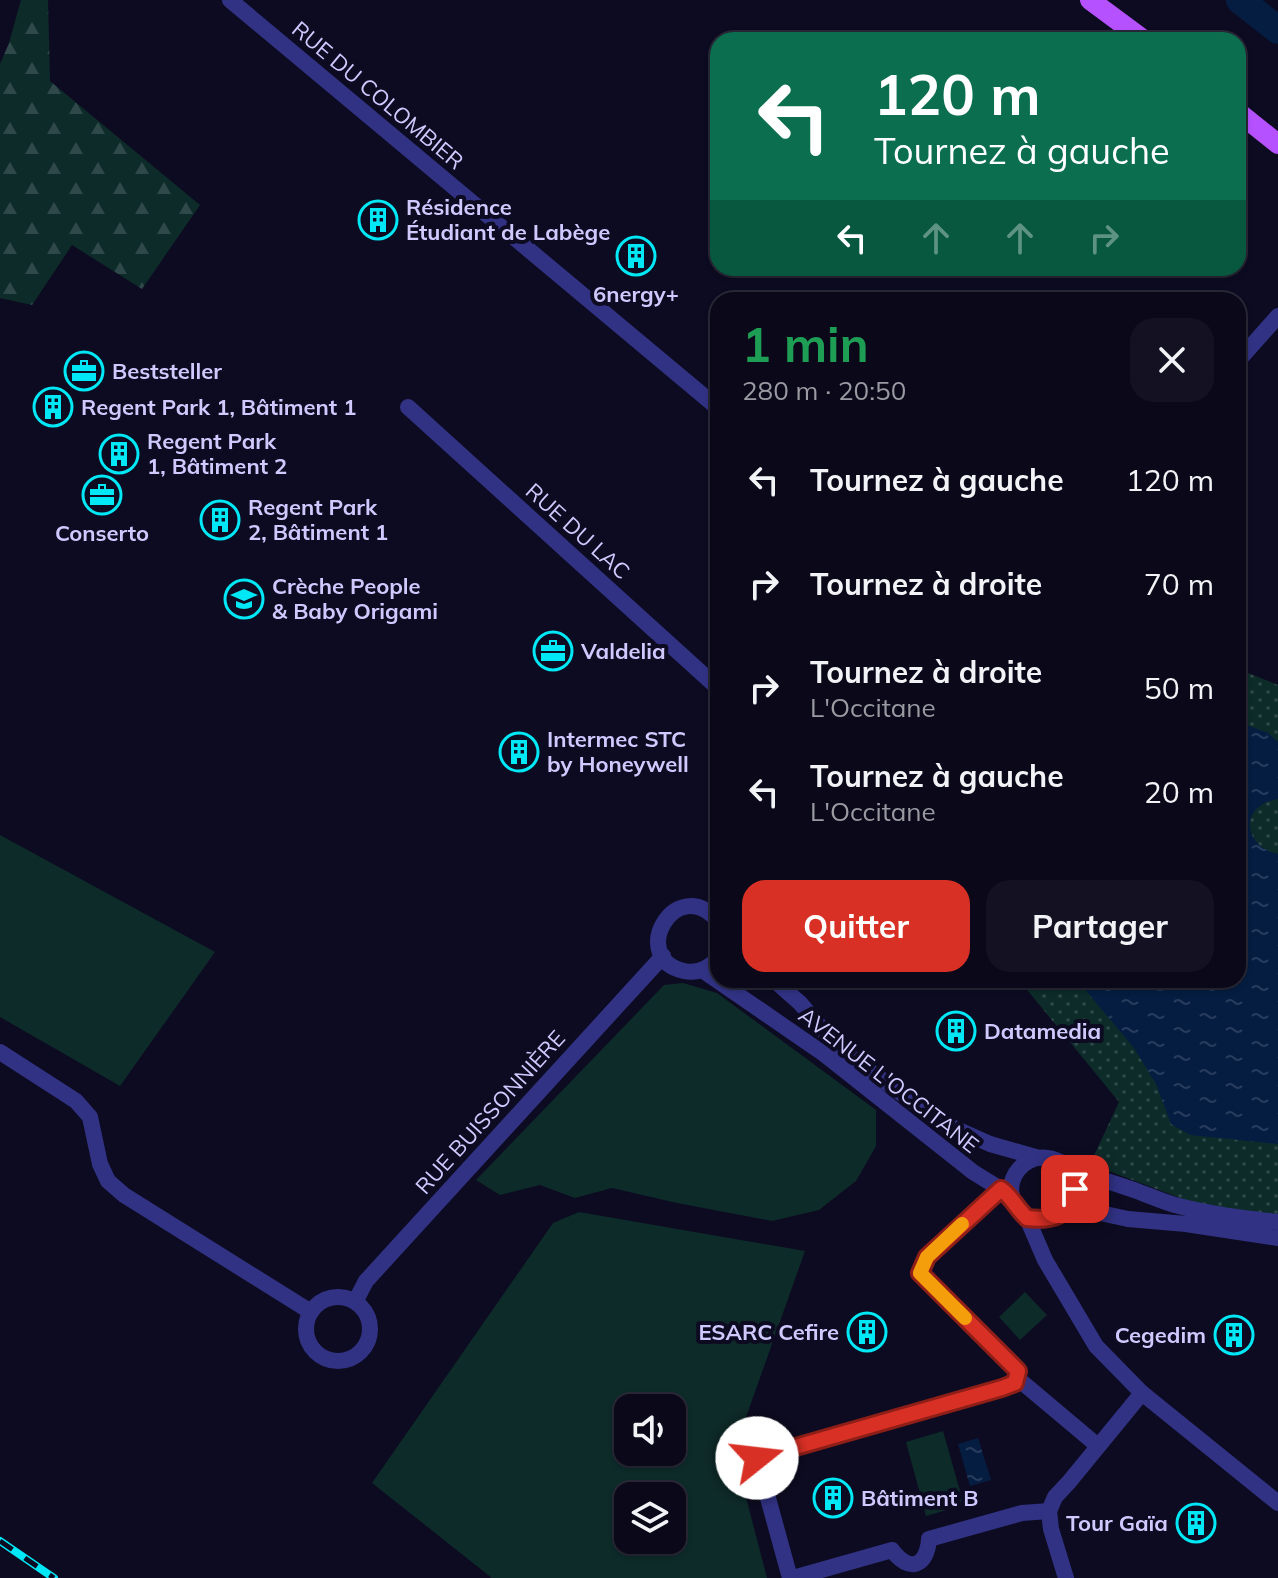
<!DOCTYPE html>
<html lang="fr">
<meta charset="utf-8">
<style>
:root{--surface:#0a0819;--page:#131122;--text:#f1f3f6;--muted:#999aa2;--line:#2a2938;--accent:#d93025}
body{margin:0;font-family:Mulish,sans-serif;background:var(--page);color:var(--text);height:100vh;display:flex;flex-direction:column;font-size:30px;white-space:nowrap}
*{box-sizing:border-box;margin:0}
p{font-size:26px;color:var(--muted)}
.icon{flex:none;width:44px;height:44px;fill:none;stroke:currentColor;stroke-width:2;stroke-linecap:round;stroke-linejoin:round}
.map{position:relative;flex:1;overflow:hidden}
.side{position:absolute;left:710px;top:292px;width:536px;height:696px;display:flex;flex-direction:column;background:var(--surface);border-radius:24px;box-shadow:0 2px 6px #0004,0 0 0 2px var(--line)}
.side>*{flex:none}
.banner{position:absolute;left:710px;top:32px;width:536px;height:244px;border-radius:24px;box-shadow:0 2px 6px #0004,0 0 0 2px var(--line);background:#0b6e4f;color:#fff;overflow:hidden}
.buttons{position:absolute;left:614px;top:1394px;display:grid;gap:16px}
.buttons a{display:grid;place-items:center;width:72px;height:72px;border-radius:16px;background:var(--surface);box-shadow:0 2px 6px #0004,0 0 0 2px var(--line);font-size:40px}
.pin{position:absolute;display:grid;place-items:center;width:68px;height:68px;color:#fff;margin:-34px;border-radius:16px;box-shadow:0 4px 12px #0006}
.me{position:absolute;width:88px;margin:-44px;rotate:74deg;stroke-linejoin:round;filter:drop-shadow(0 0 6px #0008)}
.turn{display:flex;align-items:center;gap:28px;height:168px;padding:0 32px;font-size:36px}
.turn .icon{width:104px;height:104px;stroke-width:2.5}
.turn b{display:block;font-size:56px;line-height:68px}
.lanes{display:flex;align-items:center;height:76px;padding:0 32px;background:#0003;justify-content:center;gap:40px;direction:ltr}
.lanes .off{opacity:.35}
.round{display:grid;place-items:center;flex:none;width:84px;height:84px;border-radius:24px;background:var(--page)}
.overview{display:flex;align-items:center;justify-content:space-between;height:136px;padding:0 32px}
h1{font-size:48px;font-weight:700;line-height:60px;color:#1e9e55}
.action{display:flex;gap:16px;margin-top:auto;padding:16px 32px}
.action a{flex:1;height:92px;border-radius:24px;background:var(--accent);color:#fff;font-size:32px;font-weight:700;line-height:92px;text-align:center}
.action a+a{background:var(--page);color:var(--text)}
ul{padding:0;list-style:none}
li{display:flex;align-items:center;gap:24px;height:104px;padding:0 32px}
li div{flex:1}
li b{display:block;font-size:30px}
li em{font-style:normal}
.map>svg:first-child{display:block}
.green{fill:#0d2b29;fill-rule:evenodd}
.forest{fill:url(#forest-firs)}
.park{fill:url(#park-dots)}
.water{fill:url(#water-ripples)}
.lines{fill:none;stroke-linecap:round;stroke-linejoin:round}
.river{stroke:#051d40;stroke-width:28}
.minor{stroke:#313284;stroke-width:16}
.primary{stroke:#b651ff;stroke-width:20}
.rail-casing{stroke:#00e8f5;stroke-width:8}
.rail{stroke:#0d0b21;stroke-width:5;stroke-dasharray:15;stroke-linecap:butt}
.route-casing{stroke:#8d1f18;stroke-width:20}
.route{stroke:#d93025;stroke-width:14}
.slow{stroke:#f59e0b;stroke-width:14}
.labels{text-anchor:middle;stroke-width:8;stroke-linejoin:round;paint-order:stroke}
.street-label{font-size:22px;fill:#cecaff;stroke:#0d0b21}
.poi-label{font-size:22px;font-weight:bold;fill:#cecaff;stroke:#0d0b21;text-anchor:start}
</style>
<div class="map">
<svg width="1278" height="1578" viewBox="0 0 1278 1578">
<defs>
<pattern id="forest-firs" width="22" height="20" patternUnits="userSpaceOnUse" patternTransform="scale(2)"><rect width="22" height="20" fill="#0d2b29"/><path d="M5 1l3.5 6h-7zM16 11l3.5 6h-7z" fill="#2f4849"/></pattern>
<pattern id="park-dots" width="8" height="8" patternUnits="userSpaceOnUse" patternTransform="scale(2)"><rect width="8" height="8" fill="#0d2b29"/><path d="M2 2h.1M6 6h.1" fill="none" stroke="#2f4849" stroke-width="1.8" stroke-linecap="round"/></pattern>
<pattern id="water-ripples" width="26" height="14" patternUnits="userSpaceOnUse" patternTransform="scale(2)"><rect width="26" height="14" fill="#051d40"/><path d="M2 4q2-2 4 0t4 0M15 11q2-2 4 0t4 0" fill="none" stroke="#283c5d"/></pattern>
</defs>
<rect width="100%" height="100%" fill="#0d0b21"/>
<g class="green">
<path d="M 0,835 L 215,952 L 120,1086 L 0,1017 Z"/>
<path d="M 683,983 L 717,993 L 876,1110 L 876,1146 L 856,1181 L 819,1210 L 772,1221 L 677,1203 L 612,1188 L 575,1198 L 540,1185 L 500,1195 L 476,1180 L 664,985 Z"/>
<path d="M 579,1212 L 805,1251 L 734,1451 L 767,1578 L 492,1578 L 372,1483 L 553,1223 ZM 628,1408 L 672,1408 L 672,1452 L 628,1452 ZM 628,1496 L 672,1496 L 672,1540 L 628,1540 Z"/>
<path d="M 1025,1292 L 1047,1315 L 1020,1340 L 999,1317 Z"/>
<path d="M 943,1431 L 964,1505 L 926,1516 L 906,1442 Z"/>
</g>
<path class="forest" d="M 21,0 L 48,0 L 50,81 L 200,205 L 142,289 L 72,245 L 32,305 L 0,298 L 0,64 L 9,43 Z"/>
<path class="park" d="M 1238,669 L 1278,685 L 1278,1216 L 1199,1205 L 1090,1164 L 1119,1102 L 1019,980 L 1238,980 Z"/>
<g class="water">
<path d="M 1238,722 L 1268,733 L 1278,742 L 1278,799 C 1239,805 1242,846 1278,854 L 1278,1144 L 1190,1135 L 1171,1124 L 1156,1084 L 1134,1048 L 1077,980 L 1238,980 Z"/>
<path d="M 978,1438 L 991,1480 L 970,1486 L 958,1444 Z"/>
</g>
<g class="lines">
<path class="river" d="M 1240,0 L 1278,30"/>
<g class="minor">
<path d="M 230,0 L 718,408"/>
<path d="M 1238,361 L 1278,316"/>
<path d="M 408,407 L 718,688"/>
<path d="M 718,921 C 676,872 627,958 684,971 C 698,974 709,968 718,958"/>
<path d="M 702,970 L 824,1054 L 973,1172 L 1007,1193"/>
<path d="M 774,980 L 800,1003 L 828,1036 L 854,1060 L 943,1123 L 990,1144 L 1039,1158"/>
<path d="M 0,1052 L 76,1101 L 90,1117 L 100,1164 L 108,1181 L 124,1195 L 311,1312"/>
<path d="M 1067,1166 C 1071,1174 1075,1181 1075,1189 C 1074,1211 1044,1230 1025,1216 C 1017,1210 1011,1199 1011,1189 C 1012,1170 1029,1155 1048,1158 C 1058,1159 1067,1166 1076,1170 C 1095,1178 1115,1183 1134,1190 C 1148,1195 1161,1201 1175,1205 C 1208,1214 1244,1218 1278,1222"/>
<path d="M 1066,1210 L 1091,1211 L 1128,1219 L 1186,1224 L 1278,1238"/>
<path d="M 1027,1218 L 1045,1260 L 1096,1346 L 1142,1393 L 1278,1503"/>
<circle cx="338" cy="1329" r="32"/>
<path d="M 355,1302 L 366,1281 L 663,956"/>
<path d="M 1016,1377 L 1098,1446"/>
<path d="M 790,1578 L 757,1458 L 1002,1388 L 1015,1383 L 1018,1371 L 920,1273 L 927,1257 L 1001,1189"/>
<path d="M 793,1578 L 892,1550 C 909,1573 927,1567 929,1539 L 1022,1513 L 1049,1511"/>
<path d="M 1066,1578 L 1051,1529 L 1049,1511 L 1055,1497 L 1069,1482 L 1142,1393"/>
</g>
<g class="primary">
<path d="M 1090,0 L 1144,40"/>
<path d="M 1238,112 L 1278,144"/>
</g>
<defs>
<path id="rail" d="M 0,1541 L 54,1578"/>
</defs>
<use href="#rail" class="rail-casing"/>
<use href="#rail" class="rail"/>
</g>
<g class="lines">
<defs>
<path id="route" d="M 757,1458 L 1002,1388 L 1015,1383 L 1018,1371 L 920,1273 L 927,1257 L 1001,1189 C 1013,1198 1016,1208 1027,1218 C 1052,1221 1070,1217 1075,1189"/>
</defs>
<use href="#route" class="route-casing"/>
<use href="#route" class="route"/>
<path class="slow" d="M 962,1224 L 927,1257 L 920,1273 L 965,1318"/>
</g>
<defs>
<symbol id="building-ring" viewBox="-11 -11 22 22"><circle r="9.5" fill="#0d0b21" stroke="#00e8f5" stroke-width="1.5"/><path d="M-4-6H4V6H1V3H-1V6H-4ZM-2.5-4.3h1.7v1.8h-1.7ZM.8-4.3h1.7v1.8H.8ZM-2.5-1h1.7V.8h-1.7ZM.8-1h1.7V.8H.8Z" fill="#00e8f5"/></symbol>
<symbol id="office-ring" viewBox="-11 -11 22 22"><circle r="9.5" fill="#0d0b21" stroke="#00e8f5" stroke-width="1.5"/><path d="M-6-3h4V-5.5h4V-3h4V5H-6ZM-1-4.5V-3h2v-1.5ZM-6 0V1H6V0Z" fill="#00e8f5"/></symbol>
<symbol id="school-ring" viewBox="-11 -11 22 22"><circle r="9.5" fill="#0d0b21" stroke="#00e8f5" stroke-width="1.5"/><path d="M0-5L7-2L0 1L-7-2ZM-4 1L0 2.5L4 1V4Q0 6-4 4Z" fill="#00e8f5"/></symbol>
</defs>
<g fill-rule="evenodd">
<use href="#building-ring" x="356" y="198" width="44" height="44"/>
<use href="#building-ring" x="614" y="234" width="44" height="44"/>
<use href="#office-ring" x="62" y="349" width="44" height="44"/>
<use href="#building-ring" x="31" y="385" width="44" height="44"/>
<use href="#building-ring" x="97" y="432" width="44" height="44"/>
<use href="#office-ring" x="80" y="473" width="44" height="44"/>
<use href="#building-ring" x="198" y="498" width="44" height="44"/>
<use href="#school-ring" x="222" y="577" width="44" height="44"/>
<use href="#office-ring" x="531" y="629" width="44" height="44"/>
<use href="#building-ring" x="497" y="730" width="44" height="44"/>
<use href="#building-ring" x="934" y="1009" width="44" height="44"/>
<use href="#building-ring" x="845" y="1310" width="44" height="44"/>
<use href="#building-ring" x="1212" y="1313" width="44" height="44"/>
<use href="#building-ring" x="811" y="1476" width="44" height="44"/>
<use href="#building-ring" x="1174" y="1501" width="44" height="44"/>
</g>
<g class="labels">
<g class="street-label">
<text transform="translate(378 95) rotate(40)" y="8">RUE DU COLOMBIER</text>
<text transform="translate(578 531) rotate(42)" y="8">RUE DU LAC</text>
<text transform="translate(889 1080) rotate(38)" y="8">AVENUE L'OCCITANE</text>
<text transform="translate(490 1112) rotate(-48)" y="8">RUE BUISSONNIÈRE</text>
</g>
<g class="poi-label">
<text x="406" y="215">Résidence<tspan x="406" dy="25">Étudiant de Labège</tspan></text>
<text x="636" y="302" text-anchor="middle">6nergy+</text>
<text x="112" y="379">Beststeller</text>
<text x="81" y="415">Regent Park 1, Bâtiment 1</text>
<text x="147" y="449">Regent Park<tspan x="147" dy="25">1, Bâtiment 2</tspan></text>
<text x="248" y="515">Regent Park<tspan x="248" dy="25">2, Bâtiment 1</tspan></text>
<text x="102" y="541" text-anchor="middle">Conserto</text>
<text x="272" y="594">Crèche People<tspan x="272" dy="25">&amp; Baby Origami</tspan></text>
<text x="581" y="659">Valdelia</text>
<text x="547" y="747">Intermec STC<tspan x="547" dy="25">by Honeywell</tspan></text>
<text x="984" y="1039">Datamedia</text>
<text x="839" y="1340" text-anchor="end">ESARC Cefire</text>
<text x="1206" y="1343" text-anchor="end">Cegedim</text>
<text x="861" y="1506">Bâtiment B</text>
<text x="1168" y="1531" text-anchor="end">Tour Gaïa</text>
</g>
</g>
</svg>
<div class="buttons">
<a><svg class="icon" aria-label="sound" viewBox="0 0 24 24"><path d="M4 9h4l5-4v14l-5-4H4zM17 9q2 3 0 6"/></svg></a>
<a><svg class="icon" aria-label="layers" viewBox="0 0 24 24"><path d="M12 4l9 5-9 5-9-5zM3 14l9 5 9-5"/></svg></a>
</div>
<div class="pin" style="left:1075px;top:1189px;background:#d93025"><svg class="icon" aria-label="arrive" viewBox="0 0 24 24"><path d="M6 21V4h12l-3 4 3 4H6"/></svg></div>
<svg class="me" style="left:757px;top:1458px" viewBox="-20 -20 40 40"><circle r="19" fill="#fff"/><path d="M0-13L10 11 0 6-10 11z" fill="#d93025"/></svg>
<div class="banner">
<div class="turn"><svg class="icon" aria-label="left" viewBox="0 0 24 24"><path d="M17 20v-9H6M10 6l-5 5 5 5"/></svg><div><b>120 m</b>Tournez à gauche</div></div>
<div class="lanes"><svg class="icon" aria-label="left" viewBox="0 0 24 24"><path d="M17 20v-9H6M10 6l-5 5 5 5"/></svg><svg class="icon off" aria-label="ahead" viewBox="0 0 24 24"><path d="M12 20V5M6 11l6-6 6 6"/></svg><svg class="icon off" aria-label="ahead" viewBox="0 0 24 24"><path d="M12 20V5M6 11l6-6 6 6"/></svg><svg class="icon off" aria-label="right" viewBox="0 0 24 24"><path d="M7 20v-9h11M14 6l5 5-5 5"/></svg></div>
</div>
<section class="side">
<div class="overview"><div><h1>1 min</h1><p>280 m · 20:50</p></div><a class="round"><svg class="icon" aria-label="close" viewBox="0 0 24 24"><path d="M6 6l12 12M18 6L6 18"/></svg></a></div>
<ul>
<li><svg class="icon" aria-label="left" viewBox="0 0 24 24"><path d="M17 20v-9H6M10 6l-5 5 5 5"/></svg><div><b>Tournez à gauche</b></div><em>120 m</em></li>
<li><svg class="icon" aria-label="right" viewBox="0 0 24 24"><path d="M7 20v-9h11M14 6l5 5-5 5"/></svg><div><b>Tournez à droite</b></div><em>70 m</em></li>
<li><svg class="icon" aria-label="right" viewBox="0 0 24 24"><path d="M7 20v-9h11M14 6l5 5-5 5"/></svg><div><b>Tournez à droite</b><p>L'Occitane</p></div><em>50 m</em></li>
<li><svg class="icon" aria-label="left" viewBox="0 0 24 24"><path d="M17 20v-9H6M10 6l-5 5 5 5"/></svg><div><b>Tournez à gauche</b><p>L'Occitane</p></div><em>20 m</em></li>
</ul>
<div class="action"><a>Quitter</a><a>Partager</a></div>
</section>
</div>
